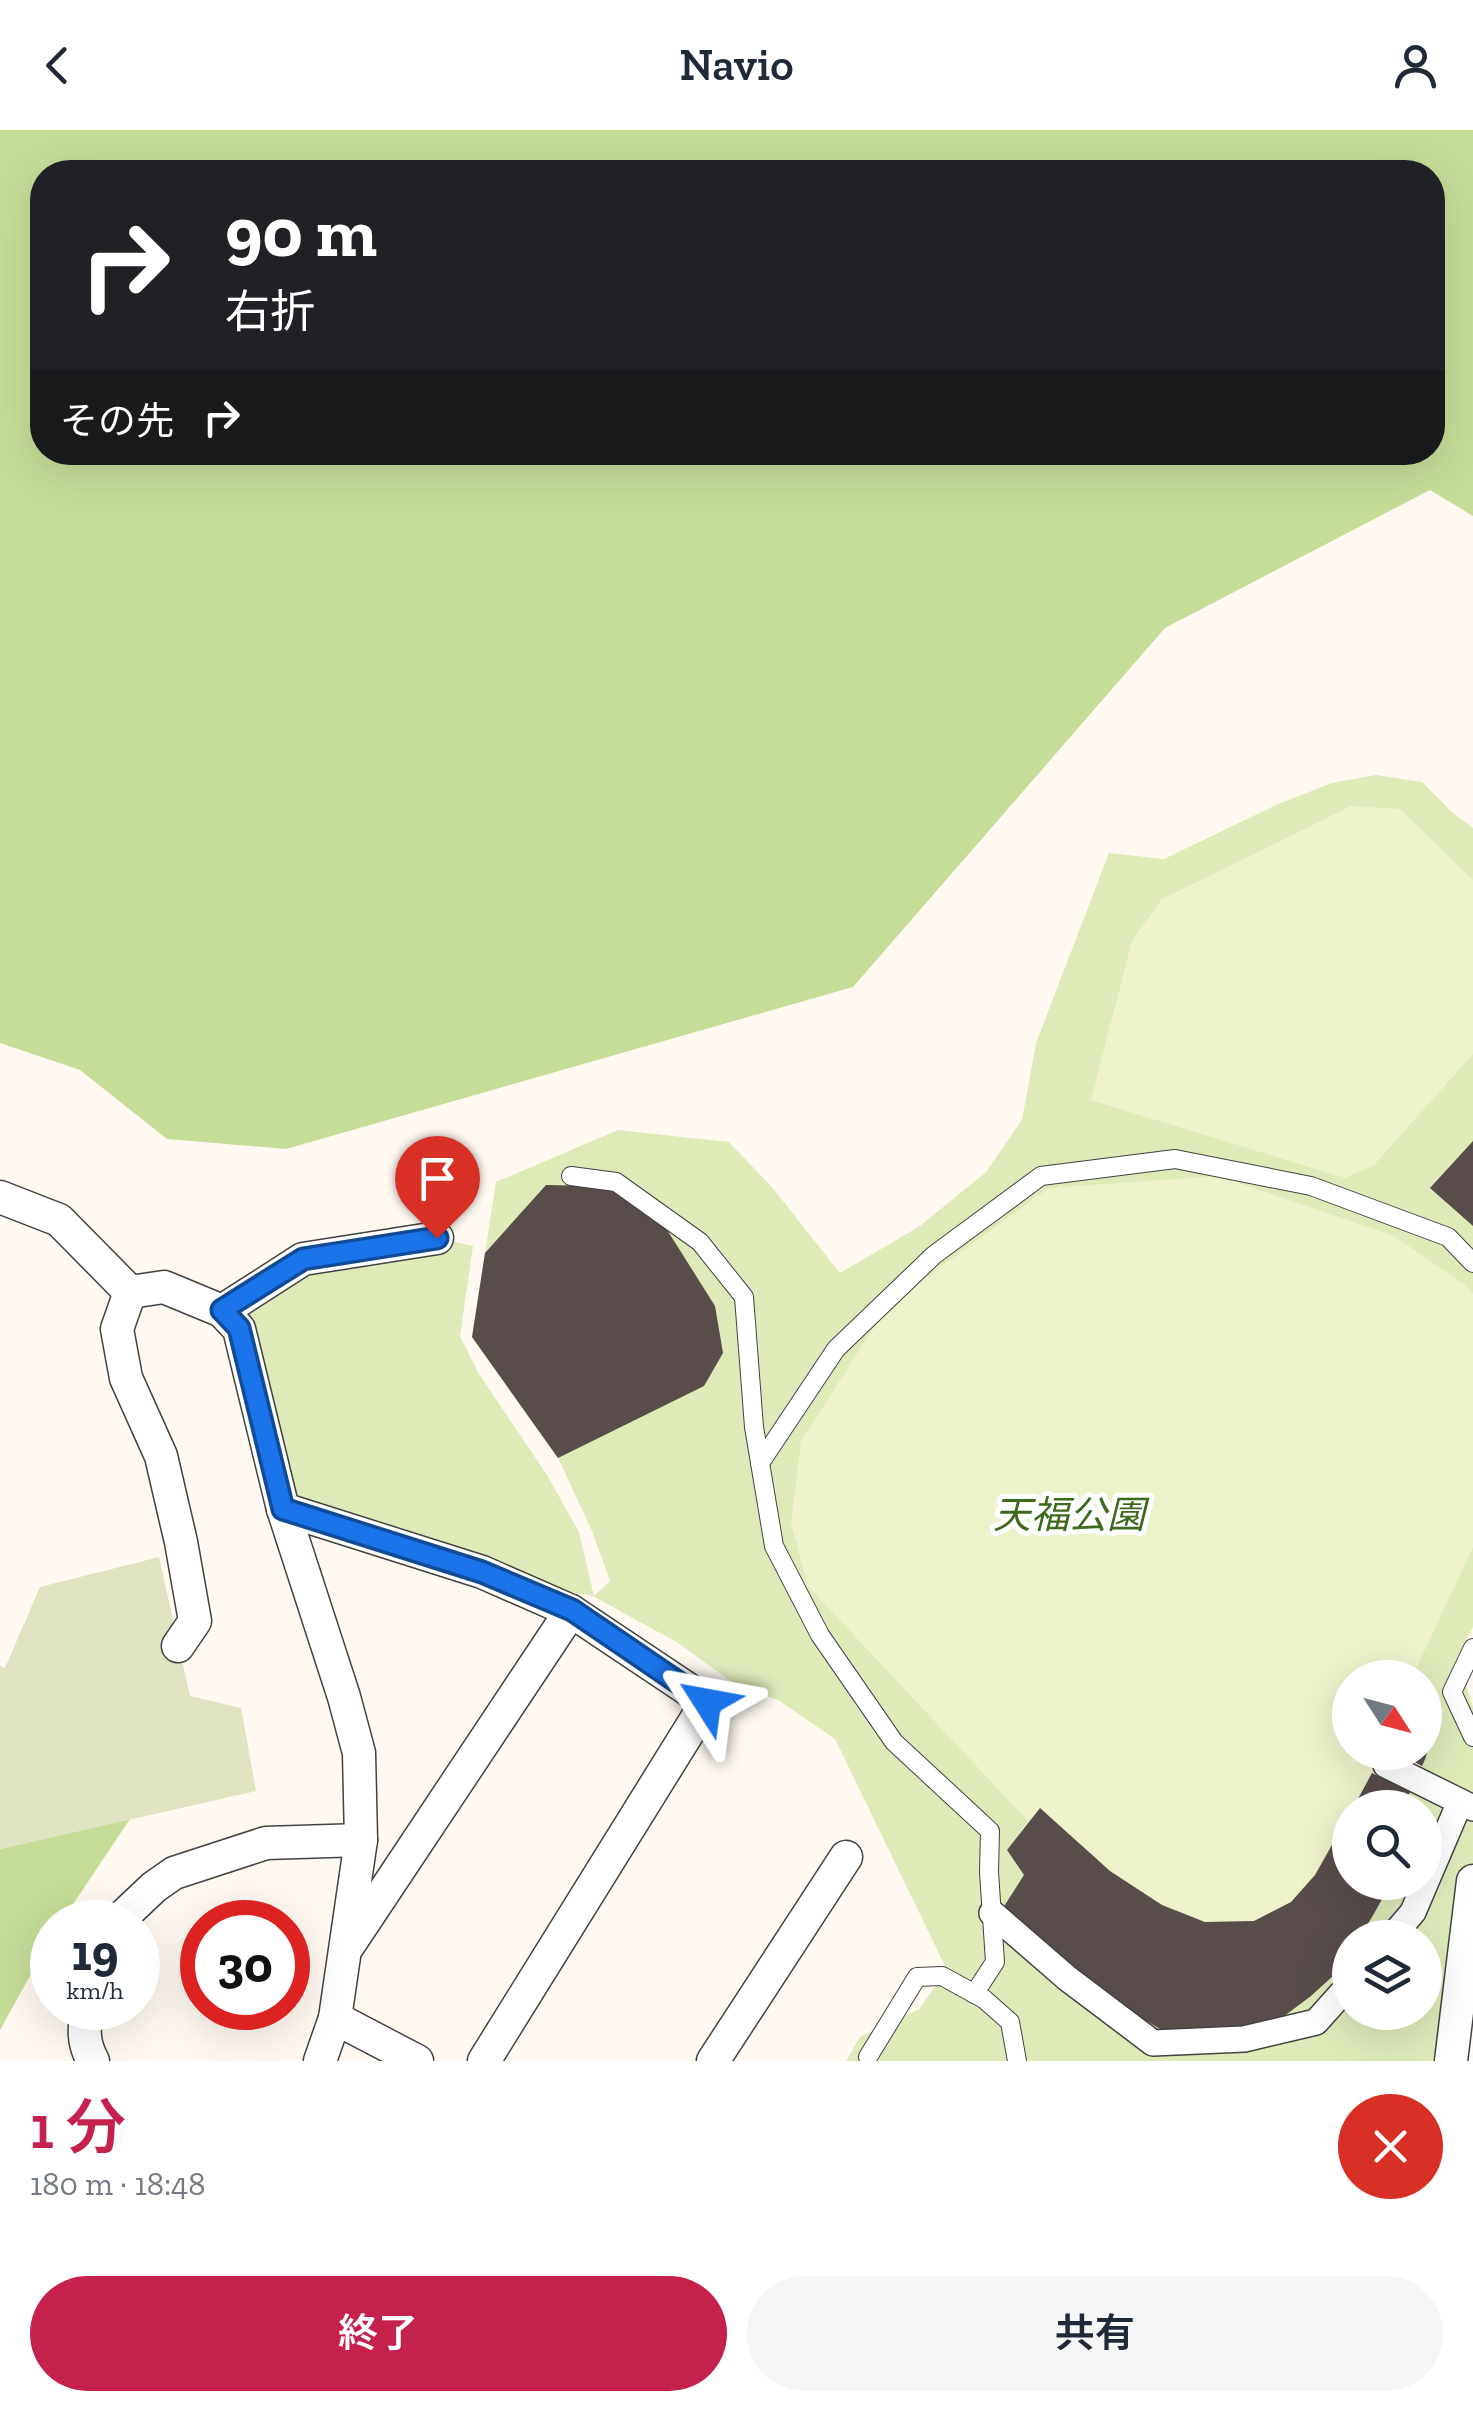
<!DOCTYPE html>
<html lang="ja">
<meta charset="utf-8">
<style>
:root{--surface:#fff;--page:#f6f6f7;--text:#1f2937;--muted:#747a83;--accent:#c4224d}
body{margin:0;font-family:"Zilla Slab","Noto Sans JP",serif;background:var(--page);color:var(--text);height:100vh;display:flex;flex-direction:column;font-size:38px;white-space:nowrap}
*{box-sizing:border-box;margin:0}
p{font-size:32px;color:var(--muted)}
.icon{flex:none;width:55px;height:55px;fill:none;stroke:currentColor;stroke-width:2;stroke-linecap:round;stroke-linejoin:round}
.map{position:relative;height:1931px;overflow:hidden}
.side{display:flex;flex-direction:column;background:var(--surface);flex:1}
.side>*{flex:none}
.guide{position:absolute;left:30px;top:30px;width:1415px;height:305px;border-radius:40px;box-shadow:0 10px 40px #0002;background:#202124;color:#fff;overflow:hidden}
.needle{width:65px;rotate:126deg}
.buttons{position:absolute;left:1332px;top:1530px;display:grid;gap:20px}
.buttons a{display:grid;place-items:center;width:110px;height:110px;border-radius:50%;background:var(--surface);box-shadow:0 10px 40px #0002;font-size:50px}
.speed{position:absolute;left:30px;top:1770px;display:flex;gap:20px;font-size:50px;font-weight:700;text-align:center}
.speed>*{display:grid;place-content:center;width:130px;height:130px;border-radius:50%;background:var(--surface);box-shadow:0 10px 40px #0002;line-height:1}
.speed small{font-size:25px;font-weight:400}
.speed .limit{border:15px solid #d22;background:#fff;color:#111}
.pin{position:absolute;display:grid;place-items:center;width:85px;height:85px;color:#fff;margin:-102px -42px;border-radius:50% 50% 50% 0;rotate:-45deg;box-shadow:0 0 10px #0007}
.pin .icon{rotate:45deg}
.me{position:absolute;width:110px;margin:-55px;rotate:304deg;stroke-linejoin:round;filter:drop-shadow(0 0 8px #0008)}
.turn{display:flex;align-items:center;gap:35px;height:210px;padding:0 30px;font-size:45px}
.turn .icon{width:130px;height:130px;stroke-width:2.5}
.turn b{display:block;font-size:70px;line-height:85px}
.then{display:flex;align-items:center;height:95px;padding:0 30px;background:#0003;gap:20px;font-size:38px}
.round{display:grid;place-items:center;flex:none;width:105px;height:105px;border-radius:52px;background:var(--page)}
.head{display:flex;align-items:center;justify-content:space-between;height:170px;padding:0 30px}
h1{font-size:60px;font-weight:600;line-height:75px;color:var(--accent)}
.button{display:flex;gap:20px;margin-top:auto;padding:20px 30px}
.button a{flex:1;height:115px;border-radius:60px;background:var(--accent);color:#fff;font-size:40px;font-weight:600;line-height:115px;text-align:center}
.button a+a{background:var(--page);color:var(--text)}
header{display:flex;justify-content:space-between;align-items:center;height:130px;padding:0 30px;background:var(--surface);font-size:45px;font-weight:600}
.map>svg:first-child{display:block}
.green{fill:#deebb9;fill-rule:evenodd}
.forest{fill:#c6dd98;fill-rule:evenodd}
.cemetery{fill:#dfe3c1}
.pitch{fill:#edf2cb}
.building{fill:#584d4b}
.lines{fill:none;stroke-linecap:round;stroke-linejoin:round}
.service-casing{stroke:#424242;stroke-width:20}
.pedestrian-casing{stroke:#424242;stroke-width:28}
.minor-casing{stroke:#424242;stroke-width:35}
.service{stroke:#fff;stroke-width:18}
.pedestrian{stroke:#fff;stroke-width:25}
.minor{stroke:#fff;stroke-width:32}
.route-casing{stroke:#114b97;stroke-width:25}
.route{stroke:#1a73e8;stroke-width:18}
.labels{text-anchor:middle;stroke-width:10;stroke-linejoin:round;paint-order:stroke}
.park-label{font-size:38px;font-style:italic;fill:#3d6a1c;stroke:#fff}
</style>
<header><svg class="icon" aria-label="back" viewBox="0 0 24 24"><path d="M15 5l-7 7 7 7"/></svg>Navio<svg class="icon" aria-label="person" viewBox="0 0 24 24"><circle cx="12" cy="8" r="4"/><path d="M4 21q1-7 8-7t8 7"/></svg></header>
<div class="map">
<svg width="1473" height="1931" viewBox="0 0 1473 1931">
<rect width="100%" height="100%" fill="#fff9f1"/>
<path class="green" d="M 1376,645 L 1422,652 L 1453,683 L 1473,698 L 1473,1497 L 1453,1536 L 1465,1552 L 1473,1577 L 1473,1840 L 1464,1931 L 846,1931 L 860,1907 L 919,1879 L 947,1840 L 835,1609 L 778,1570 L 736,1555 L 678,1513 L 593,1466 L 545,1457 L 283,1379 L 222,1181 L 303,1129 L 437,1108 L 473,1116 L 460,1206 L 479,1244 L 547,1345 L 579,1402 L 594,1466 L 610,1451 L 592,1401 L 558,1328 L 472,1207 L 496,1052 L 618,1000 L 729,1012 L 771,1056 L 840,1143 L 920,1096 L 986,1042 L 1022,990 L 1036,913 L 1109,723 L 1164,729 L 1278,674 L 1332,653 ZM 1350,1548 L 1425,1548 L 1425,1622 L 1350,1622 ZM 1350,1678 L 1425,1678 L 1425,1752 L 1350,1752 ZM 1350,1808 L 1425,1808 L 1425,1882 L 1350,1882 Z"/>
<g class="forest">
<path d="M 0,0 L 1473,0 L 1473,386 L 1430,360 L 1165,498 L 853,857 L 286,1019 L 167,1009 L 80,940 L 0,913 ZM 42,42 L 1432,42 L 1432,322 L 42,322 Z"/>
<path d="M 130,1689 L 61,1792 L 52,1792 L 52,1806 L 0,1900 L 0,1719 Z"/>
</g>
<path class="cemetery" d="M 159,1427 L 190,1566 L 241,1578 L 256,1661 L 0,1719 L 0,1536 L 5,1538 L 40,1457 Z"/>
<g class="pitch">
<path d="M 1351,676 L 1400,679 L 1473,750 L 1473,924 L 1374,1035 L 1345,1048 L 1091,970 L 1132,811 L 1161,770 Z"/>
<path d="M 1219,1046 L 1394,1106 L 1465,1155 L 1473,1164 L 1473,1417 L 1412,1547 L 1350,1548 L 1350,1622 L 1425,1622 L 1425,1564 L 1429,1566 L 1426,1627 L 1403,1677 L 1350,1678 L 1350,1752 L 1392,1753 L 1360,1807 L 1350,1808 C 1350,1813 1351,1819 1350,1825 C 1345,1843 1292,1881 1275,1893 L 1024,1745 L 1007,1720 L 1028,1691 L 808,1456 L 791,1393 L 801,1311 L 889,1174 L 1049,1058 Z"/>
</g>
<g class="building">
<path d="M 1473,1011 L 1473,1096 L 1430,1058 Z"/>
<path d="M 546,1055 L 600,1056 L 615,1061 L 659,1087 L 715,1176 L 723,1223 L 704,1256 L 558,1328 L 472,1207 L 485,1123 Z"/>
<path d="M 1396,1622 L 1427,1622 L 1426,1627 L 1422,1636 Z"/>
<path d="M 1372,1643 L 1410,1662 L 1403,1678 L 1353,1678 Z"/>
<path d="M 1040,1678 L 1110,1741 L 1162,1775 L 1205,1792 L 1254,1791 L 1291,1772 L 1315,1745 L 1350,1683 L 1350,1752 L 1392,1752 L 1360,1808 L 1350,1808 L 1350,1825 L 1344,1836 L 1311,1866 L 1275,1893 L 1214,1903 L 1165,1902 L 1110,1869 L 1001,1781 L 1024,1745 L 1007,1720 Z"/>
</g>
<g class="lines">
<defs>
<g id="service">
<path d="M 571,1046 L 616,1052 L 700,1112 L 744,1167 L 754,1297 L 774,1416 L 820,1505 L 894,1612 L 990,1701 L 989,1742 L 995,1832 L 974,1864"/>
<path d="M 760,1333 L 836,1219 L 934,1125 L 1041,1046 L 1175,1029 L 1311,1056 L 1448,1107 L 1473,1133"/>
<path d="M 1473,1518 L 1452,1562 L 1473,1607"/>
<path d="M 868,1927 L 917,1847 L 942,1846 L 984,1869 L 1010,1892 L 1017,1931"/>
</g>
<g id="pedestrian">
<path d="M 1386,1635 L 1473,1678"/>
<path d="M 992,1783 L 1067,1848 L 1153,1913 L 1244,1909 L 1316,1892 L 1350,1854"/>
<path d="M 1391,1808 L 1413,1782 L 1460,1672"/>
</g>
<g id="minor">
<path d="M 0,1067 L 59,1090 L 130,1162"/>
<path d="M 130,1162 L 164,1157 L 222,1181 L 239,1199 L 283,1379 L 344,1567 L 359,1623 L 361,1710 L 335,1888 L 320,1931"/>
<path d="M 130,1162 L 117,1199 L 126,1248 L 161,1326 L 181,1412 L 195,1491 L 178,1516"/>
<path d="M 222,1181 L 303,1129 L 437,1108"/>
<path d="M 283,1379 L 482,1442 L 571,1481 L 707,1572 L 484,1931"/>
<path d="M 117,1792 L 154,1757 L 174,1743 L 266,1713 L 361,1710"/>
<path d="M 348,1816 L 571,1481"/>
<path d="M 88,1878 C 83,1898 83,1913 93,1931"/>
<path d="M 335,1888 L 417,1931"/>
<path d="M 713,1931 L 846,1727"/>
<path d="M 1451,1931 L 1473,1751"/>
</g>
</defs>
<use href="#service" class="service-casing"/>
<use href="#pedestrian" class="pedestrian-casing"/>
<use href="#minor" class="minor-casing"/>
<use href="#service" class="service"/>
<use href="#pedestrian" class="pedestrian"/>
<use href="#minor" class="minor"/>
</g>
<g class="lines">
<defs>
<path id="route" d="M 437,1108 L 303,1129 L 222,1180 L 239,1198 L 283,1379 L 482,1442 L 572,1480 L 707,1572"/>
</defs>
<use href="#route" class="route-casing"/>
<use href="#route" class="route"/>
</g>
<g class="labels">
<g class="park-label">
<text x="1069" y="1398">天福公園</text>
</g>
</g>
</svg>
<div class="buttons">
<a><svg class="needle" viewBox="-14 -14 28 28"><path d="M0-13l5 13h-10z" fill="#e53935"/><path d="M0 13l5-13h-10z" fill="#747a83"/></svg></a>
<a><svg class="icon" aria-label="search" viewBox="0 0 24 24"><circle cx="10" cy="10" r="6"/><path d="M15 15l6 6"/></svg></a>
<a><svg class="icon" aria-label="layers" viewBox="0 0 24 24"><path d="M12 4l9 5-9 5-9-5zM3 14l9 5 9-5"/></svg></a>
</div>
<div class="speed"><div>19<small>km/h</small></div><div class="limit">30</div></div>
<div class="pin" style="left:437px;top:1108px;background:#d93025"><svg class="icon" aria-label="arrive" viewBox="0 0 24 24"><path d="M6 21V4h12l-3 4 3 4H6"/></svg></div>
<svg class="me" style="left:707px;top:1572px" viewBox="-20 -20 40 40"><path d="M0-17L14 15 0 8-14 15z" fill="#1a73e8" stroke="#fff" stroke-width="4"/></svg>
<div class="guide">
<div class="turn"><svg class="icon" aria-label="right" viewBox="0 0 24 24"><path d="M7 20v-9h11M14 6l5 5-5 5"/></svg><div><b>90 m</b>右折</div></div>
<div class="then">その先<svg class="icon" aria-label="right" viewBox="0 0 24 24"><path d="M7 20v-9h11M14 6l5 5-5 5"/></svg></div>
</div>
</div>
<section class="side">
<div class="head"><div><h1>1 分</h1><p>180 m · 18:48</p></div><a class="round" style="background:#d93025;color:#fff"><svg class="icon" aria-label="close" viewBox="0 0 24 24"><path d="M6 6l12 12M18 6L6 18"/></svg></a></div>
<div class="button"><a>終了</a><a>共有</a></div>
</section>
